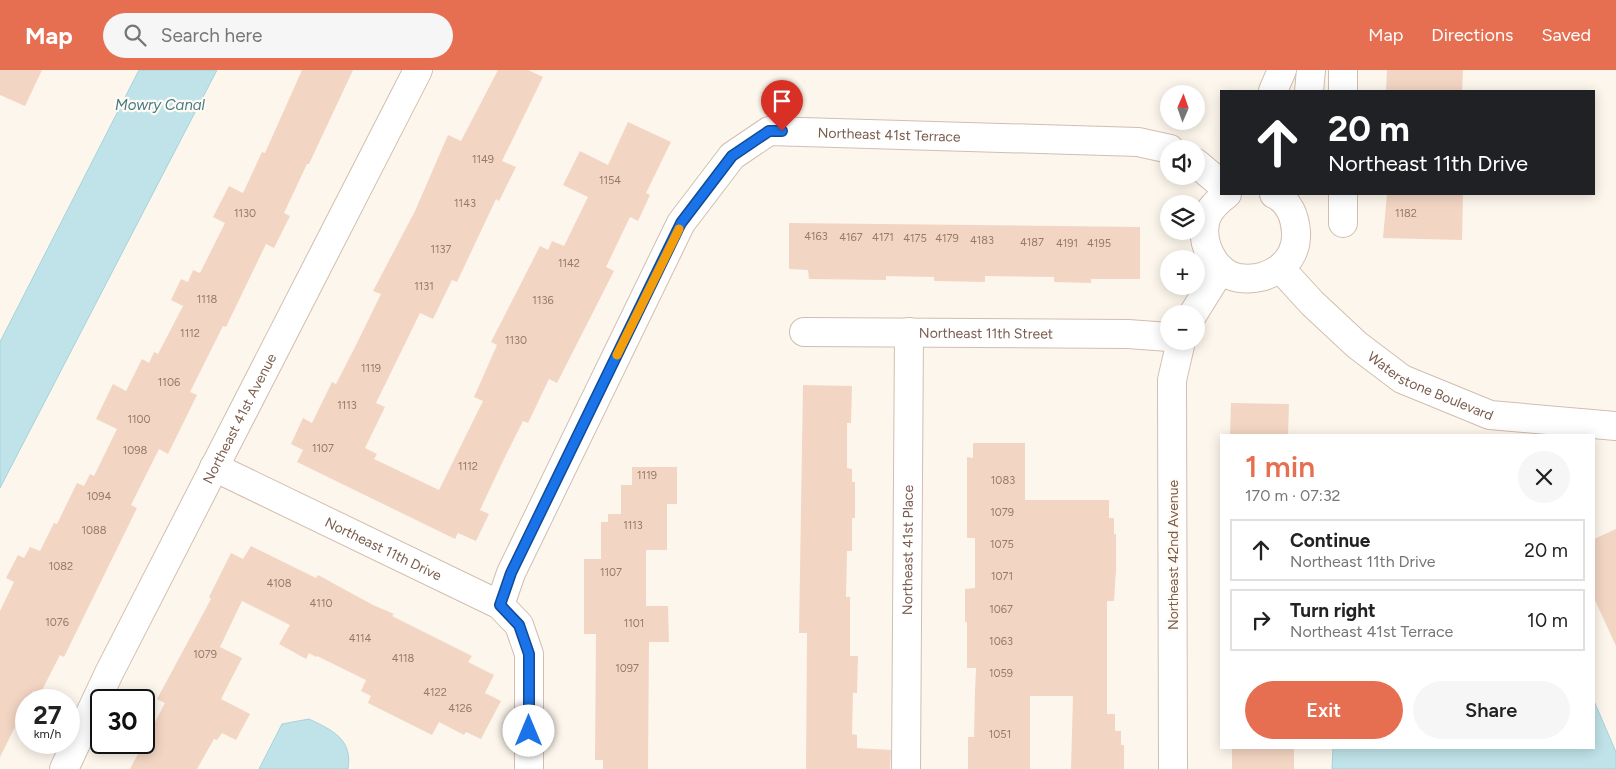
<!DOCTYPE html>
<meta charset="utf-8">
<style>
:root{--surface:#fff;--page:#f6f6f6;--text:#222;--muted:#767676;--line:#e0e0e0;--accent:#e76f51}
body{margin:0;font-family:Figtree,sans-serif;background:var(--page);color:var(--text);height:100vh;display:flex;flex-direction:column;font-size:19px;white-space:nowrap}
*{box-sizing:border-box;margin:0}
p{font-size:16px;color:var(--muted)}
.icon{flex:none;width:28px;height:28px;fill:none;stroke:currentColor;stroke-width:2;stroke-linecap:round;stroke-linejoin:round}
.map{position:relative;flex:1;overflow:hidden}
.side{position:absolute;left:1220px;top:364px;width:375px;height:315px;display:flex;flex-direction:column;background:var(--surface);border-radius:0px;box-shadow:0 2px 12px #0003}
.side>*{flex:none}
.banner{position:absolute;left:1220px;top:20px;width:375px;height:105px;border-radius:0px;box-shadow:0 2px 12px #0003;background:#202124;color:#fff;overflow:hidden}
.needle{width:32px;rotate:2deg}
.controls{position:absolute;left:1160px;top:15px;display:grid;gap:10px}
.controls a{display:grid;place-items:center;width:45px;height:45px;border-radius:50%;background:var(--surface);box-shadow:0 2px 12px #0003;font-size:25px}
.speed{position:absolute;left:15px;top:619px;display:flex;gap:10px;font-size:25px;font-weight:700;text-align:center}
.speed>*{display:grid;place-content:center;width:65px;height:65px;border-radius:50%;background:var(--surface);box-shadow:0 2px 12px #0003;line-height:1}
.speed small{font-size:12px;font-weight:400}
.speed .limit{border:2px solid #111;border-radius:8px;background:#fff;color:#111}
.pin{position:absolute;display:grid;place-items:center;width:42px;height:42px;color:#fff;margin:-51px -21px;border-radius:50% 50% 50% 0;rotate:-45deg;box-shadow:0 0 5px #0007}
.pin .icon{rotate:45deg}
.me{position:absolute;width:55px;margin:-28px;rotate:0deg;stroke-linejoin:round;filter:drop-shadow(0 0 4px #0008)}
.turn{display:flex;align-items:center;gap:18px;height:105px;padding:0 25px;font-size:22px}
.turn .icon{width:65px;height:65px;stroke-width:2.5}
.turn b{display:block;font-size:35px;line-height:42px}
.round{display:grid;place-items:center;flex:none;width:52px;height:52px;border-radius:26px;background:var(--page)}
.overview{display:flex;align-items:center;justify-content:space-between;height:85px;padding:0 25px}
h1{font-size:30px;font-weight:600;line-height:38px;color:var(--accent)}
.primary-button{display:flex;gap:10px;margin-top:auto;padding:10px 25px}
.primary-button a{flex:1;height:58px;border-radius:30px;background:var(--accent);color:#fff;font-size:20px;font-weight:600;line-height:58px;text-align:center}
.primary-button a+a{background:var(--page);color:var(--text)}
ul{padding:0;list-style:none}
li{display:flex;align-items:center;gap:15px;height:62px;margin:0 10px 8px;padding:0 15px;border:2px solid var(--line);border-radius:0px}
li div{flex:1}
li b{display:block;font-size:19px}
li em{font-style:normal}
header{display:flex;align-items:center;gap:30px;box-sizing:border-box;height:70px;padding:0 25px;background:var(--accent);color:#fff}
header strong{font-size:24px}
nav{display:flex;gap:28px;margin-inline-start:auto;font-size:18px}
.search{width:350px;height:45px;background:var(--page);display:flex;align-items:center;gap:12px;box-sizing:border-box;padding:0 18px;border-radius:28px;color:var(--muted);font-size:19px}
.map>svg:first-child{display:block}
.water{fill:#bfe3e8;stroke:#a5d3da}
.building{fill:#f3d5c3}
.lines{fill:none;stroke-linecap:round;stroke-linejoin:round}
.minor-casing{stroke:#d1beb0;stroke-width:30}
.minor{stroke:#fff;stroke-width:28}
.route-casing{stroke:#114b97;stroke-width:12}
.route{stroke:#1a73e8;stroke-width:9}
.slow{stroke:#f59e0b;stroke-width:9}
.labels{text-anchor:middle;stroke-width:4.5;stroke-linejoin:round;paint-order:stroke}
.number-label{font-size:11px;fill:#987a6a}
.street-label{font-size:14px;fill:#7a5c4d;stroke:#fffaf3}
.water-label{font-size:15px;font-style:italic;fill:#437c86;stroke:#fffaf3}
</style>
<header>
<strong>Map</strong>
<div class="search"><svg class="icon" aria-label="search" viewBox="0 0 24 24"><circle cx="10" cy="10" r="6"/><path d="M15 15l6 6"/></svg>Search here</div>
<nav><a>Map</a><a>Directions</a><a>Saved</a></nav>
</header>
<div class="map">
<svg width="1616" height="699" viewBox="0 0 1616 699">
<rect width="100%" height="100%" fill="#fdf6ec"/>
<g class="water">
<path d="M 139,0 L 217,0 L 0,418 L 0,272 Z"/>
<path d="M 1594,631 L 1616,682 L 1616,699 L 1332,699 L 1333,678 L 1594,678 Z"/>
<path d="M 309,649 C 332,660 353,669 348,699 L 259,699 L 282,654 Z"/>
</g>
<g class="building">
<path d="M 0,0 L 42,0 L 25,36 L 0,25 Z"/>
<path d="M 302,0 L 353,0 L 309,94 L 307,94 L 284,143 L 290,146 L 274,178 L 266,174 L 226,257 L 223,256 L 190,322 L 197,325 L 168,384 L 159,379 L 131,435 L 137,438 L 64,587 L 60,585 L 40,624 L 33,621 L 29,630 L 26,630 L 26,635 L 0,687 L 0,541 L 14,512 L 6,508 L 18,485 L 24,488 L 30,477 L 40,481 L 54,453 L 57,454 L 77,413 L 84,416 L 90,404 L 94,406 L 117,359 L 96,349 L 113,314 L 126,321 L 142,289 L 149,293 L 154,282 L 158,284 L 183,236 L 171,230 L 181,209 L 188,212 L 193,200 L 200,203 L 225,153 L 213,147 L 229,116 L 243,123 L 262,82 L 265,83 Z"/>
<path d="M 498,0 L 528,0 L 543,7 L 502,91 L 516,97 L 499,131 L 496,129 L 457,212 L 452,210 L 433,249 L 420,243 L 376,333 L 385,337 L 365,378 L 377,384 L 374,389 L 439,420 L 483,331 L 474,327 L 497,275 L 491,272 L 540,176 L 548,180 L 552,171 L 564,176 L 588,127 L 563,115 L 580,81 L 608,95 L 628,52 L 671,72 L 646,123 L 650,125 L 638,151 L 630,147 L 606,197 L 614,201 L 557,313 L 549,309 L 528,353 L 523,351 L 503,391 L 480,440 L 489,444 L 476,471 L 458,463 L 455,469 L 297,392 L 303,380 L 291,374 L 303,348 L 312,353 L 332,312 L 336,314 L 357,273 L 381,224 L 373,221 L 415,141 L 448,65 L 461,71 Z"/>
<path d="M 1387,0 L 1463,0 L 1462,21 L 1386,21 Z"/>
<path d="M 1387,124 L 1463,124 L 1462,170 L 1383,168 Z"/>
<path d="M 789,153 L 1140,157 L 1140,209 L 1091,209 L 1091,213 L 1054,212 L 1054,207 L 985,206 L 985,212 L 934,211 L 934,207 L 886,206 L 886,210 L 809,209 L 808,200 L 789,199 Z"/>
<path d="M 803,315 L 852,316 L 851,353 L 847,353 L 847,398 L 852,399 L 852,412 L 855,412 L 855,448 L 852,448 L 852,481 L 847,481 L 846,527 L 850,527 L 850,586 L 858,586 L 857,623 L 853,623 L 852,664 L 857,665 L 857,678 L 891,680 L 890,699 L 806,699 L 807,563 L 799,563 Z"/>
<path d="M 1231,333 L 1289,334 L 1288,365 L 1230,365 Z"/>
<path d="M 973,373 L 1025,373 L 1025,430 L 1109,430 L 1109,448 L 1114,448 L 1114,464 L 1116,464 L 1116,500 L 1114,531 L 1107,531 L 1107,644 L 1115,644 L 1115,661 L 1121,661 L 1121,675 L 1124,675 L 1124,699 L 1071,699 L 1073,626 L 1030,626 L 1030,699 L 968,699 L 968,667 L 974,667 L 975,622 L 976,598 L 967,598 L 967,552 L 965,552 L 965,519 L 975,518 L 975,468 L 967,468 L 967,387 L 973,388 Z"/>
<path d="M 632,397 L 677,397 L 677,434 L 667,434 L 667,480 L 646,480 L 646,536 L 668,536 L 669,572 L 649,572 L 648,699 L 603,699 L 603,690 L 595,690 L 596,564 L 584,564 L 584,489 L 601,489 L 601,452 L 608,452 L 608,444 L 621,444 L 621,415 L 632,415 Z"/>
<path d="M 1616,459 L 1616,576 L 1594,528 L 1594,469 Z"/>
<path d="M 251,476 L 316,508 L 318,505 L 373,535 L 394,544 L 392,546 L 472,586 L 468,592 L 494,605 L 485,623 L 501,631 L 481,669 L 466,662 L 464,665 L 439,652 L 432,665 L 368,633 L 371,626 L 361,621 L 366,610 L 317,586 L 316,587 L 309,583 L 306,589 L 279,574 L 290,555 L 242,531 L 220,577 L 242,588 L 221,629 L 250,644 L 236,670 L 222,663 L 217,670 L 214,669 L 197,699 L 130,699 L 165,633 L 157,629 L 211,529 L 209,527 L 231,483 L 243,489 Z"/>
<rect x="1232" y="678" width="62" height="21"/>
</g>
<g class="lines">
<defs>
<g id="minor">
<path d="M 1273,21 L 1282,0"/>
<path d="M 1309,21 L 1311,0"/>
<path d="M 1343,21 L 1343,0"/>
<path d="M 1196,93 L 1221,114"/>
<path d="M 1227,124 C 1219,130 1211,137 1207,146 C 1198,169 1213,204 1239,208 C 1268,212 1298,194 1296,162 C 1295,147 1289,131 1274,124"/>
<path d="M 1343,153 L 1343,124"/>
<path id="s1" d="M 1280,198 L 1312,233 L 1357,275 L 1402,309 L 1490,345 L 1616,356"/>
<path d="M 1193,244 L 1221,199"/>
<path id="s2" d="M 804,262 L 1128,264 L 1169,267"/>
<path id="s3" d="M 214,397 L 500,535 L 519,555 L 529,584 L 529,699"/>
<path id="s4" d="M 500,535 L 511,503 L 681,153 L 732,86 L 769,61 L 1138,72 L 1170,79"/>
<path id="s5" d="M 64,699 L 109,603 L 418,0"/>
<path id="s6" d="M 906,699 L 909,262"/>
<path d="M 1173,699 L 1172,310 L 1181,271"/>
</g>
</defs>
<use href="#minor" class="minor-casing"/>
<use href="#minor" class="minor"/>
</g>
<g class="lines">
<defs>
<path id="route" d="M 529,661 L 529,584 L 519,555 L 500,535 L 511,503 L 681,153 L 732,86 L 769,61 L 782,61"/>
</defs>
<use href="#route" class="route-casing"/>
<use href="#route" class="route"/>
<path class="slow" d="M 617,285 L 679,159"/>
</g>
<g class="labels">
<g class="number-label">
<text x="483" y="93">1149</text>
<text x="610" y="114">1154</text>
<text x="465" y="137">1143</text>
<text x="245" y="147">1130</text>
<text x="1406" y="147">1182</text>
<text x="816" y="170">4163</text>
<text x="851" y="171">4167</text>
<text x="883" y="171">4171</text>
<text x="915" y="172">4175</text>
<text x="947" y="172">4179</text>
<text x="982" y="174">4183</text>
<text x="1032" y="176">4187</text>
<text x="1067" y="177">4191</text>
<text x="1099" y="177">4195</text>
<text x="441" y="183">1137</text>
<text x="569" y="197">1142</text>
<text x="424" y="220">1131</text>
<text x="207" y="233">1118</text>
<text x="543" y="234">1136</text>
<text x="190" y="267">1112</text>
<text x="516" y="274">1130</text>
<text x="371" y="302">1119</text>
<text x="169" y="316">1106</text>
<text x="347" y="339">1113</text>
<text x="139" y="353">1100</text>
<text x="323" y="382">1107</text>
<text x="135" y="384">1098</text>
<text x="468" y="400">1112</text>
<text x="647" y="409">1119</text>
<text x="1003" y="414">1083</text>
<text x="99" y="430">1094</text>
<text x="1002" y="446">1079</text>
<text x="633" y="459">1113</text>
<text x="94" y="464">1088</text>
<text x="1002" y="478">1075</text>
<text x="61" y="500">1082</text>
<text x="611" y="506">1107</text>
<text x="1002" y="510">1071</text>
<text x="279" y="517">4108</text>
<text x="321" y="537">4110</text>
<text x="1001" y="543">1067</text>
<text x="57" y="556">1076</text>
<text x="634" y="557">1101</text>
<text x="360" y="572">4114</text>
<text x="1001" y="575">1063</text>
<text x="205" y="588">1079</text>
<text x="403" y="592">4118</text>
<text x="627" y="602">1097</text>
<text x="1001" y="607">1059</text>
<text x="435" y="626">4122</text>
<text x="460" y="642">4126</text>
<text x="1000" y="668">1051</text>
</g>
<g class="street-label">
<text dy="5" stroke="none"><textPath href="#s4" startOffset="672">Northeast 41st Terrace</textPath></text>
<text dy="5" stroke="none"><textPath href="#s2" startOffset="182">Northeast 11th Street</textPath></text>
<text dy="5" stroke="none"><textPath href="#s1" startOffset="194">Waterstone Boulevard</textPath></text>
<text dy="5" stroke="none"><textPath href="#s5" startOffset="392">Northeast 41st Avenue</textPath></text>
<text dy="5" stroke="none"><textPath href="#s3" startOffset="188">Northeast 11th Drive</textPath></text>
<text dy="5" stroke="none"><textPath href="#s6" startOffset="219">Northeast 41st Place</textPath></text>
<text transform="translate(1173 485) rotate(-90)" y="5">Northeast 42nd Avenue</text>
</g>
<g class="water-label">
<text x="160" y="40">Mowry Canal</text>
</g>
</g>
</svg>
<div class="controls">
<a><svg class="needle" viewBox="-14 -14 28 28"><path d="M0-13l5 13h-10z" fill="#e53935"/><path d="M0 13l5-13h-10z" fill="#767676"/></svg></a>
<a><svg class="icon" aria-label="sound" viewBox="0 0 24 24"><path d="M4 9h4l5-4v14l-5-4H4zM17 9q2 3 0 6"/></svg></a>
<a><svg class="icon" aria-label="layers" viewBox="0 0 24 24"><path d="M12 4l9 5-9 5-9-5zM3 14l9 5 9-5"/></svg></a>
<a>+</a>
<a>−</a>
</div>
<div class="speed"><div>27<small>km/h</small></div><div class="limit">30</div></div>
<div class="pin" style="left:782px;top:61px;background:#d93025"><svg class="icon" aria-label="arrive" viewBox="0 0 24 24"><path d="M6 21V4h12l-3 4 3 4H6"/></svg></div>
<svg class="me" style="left:529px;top:661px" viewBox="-20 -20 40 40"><circle r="19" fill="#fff"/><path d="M0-13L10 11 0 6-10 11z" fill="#1a73e8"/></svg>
<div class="banner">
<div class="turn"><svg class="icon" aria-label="ahead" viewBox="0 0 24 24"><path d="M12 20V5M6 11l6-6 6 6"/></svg><div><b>20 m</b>Northeast 11th Drive</div></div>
</div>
<section class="side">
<div class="overview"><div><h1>1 min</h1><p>170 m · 07:32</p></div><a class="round"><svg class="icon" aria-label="close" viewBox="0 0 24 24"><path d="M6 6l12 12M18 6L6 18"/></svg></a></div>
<ul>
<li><svg class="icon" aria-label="ahead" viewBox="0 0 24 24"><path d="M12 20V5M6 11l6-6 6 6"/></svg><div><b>Continue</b><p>Northeast 11th Drive</p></div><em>20 m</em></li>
<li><svg class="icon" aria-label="right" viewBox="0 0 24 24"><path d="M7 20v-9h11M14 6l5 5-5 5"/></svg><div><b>Turn right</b><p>Northeast 41st Terrace</p></div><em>10 m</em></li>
</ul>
<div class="primary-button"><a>Exit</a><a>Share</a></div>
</section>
</div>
